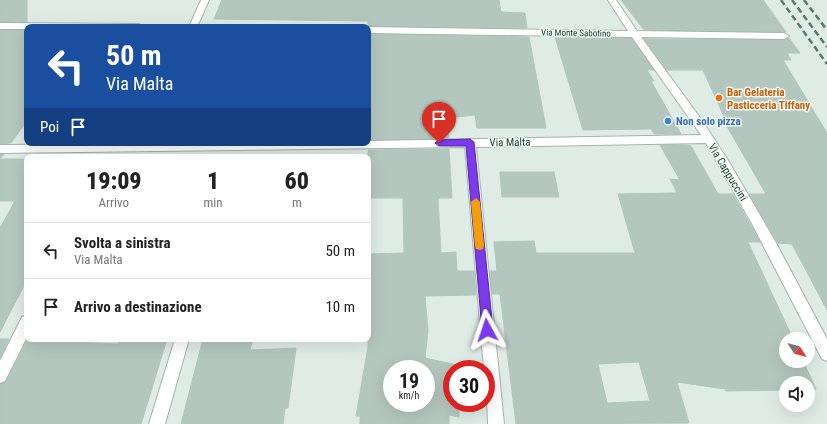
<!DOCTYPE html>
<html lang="it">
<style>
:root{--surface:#fff;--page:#f2f2f2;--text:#222;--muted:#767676;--line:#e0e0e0}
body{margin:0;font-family:"Roboto Condensed",sans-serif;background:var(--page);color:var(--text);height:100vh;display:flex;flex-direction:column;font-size:15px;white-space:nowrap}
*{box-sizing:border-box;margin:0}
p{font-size:13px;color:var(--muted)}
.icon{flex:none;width:22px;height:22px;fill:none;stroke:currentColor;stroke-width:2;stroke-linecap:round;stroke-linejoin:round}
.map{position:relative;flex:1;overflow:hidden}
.side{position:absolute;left:24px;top:154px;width:347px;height:188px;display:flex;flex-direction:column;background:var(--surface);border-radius:8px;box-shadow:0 4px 16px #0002}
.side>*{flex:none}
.top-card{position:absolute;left:24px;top:24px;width:347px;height:122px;border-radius:8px;box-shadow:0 4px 16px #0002;background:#1a4fa0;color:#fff;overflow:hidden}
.needle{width:26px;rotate:126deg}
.tools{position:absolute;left:779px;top:332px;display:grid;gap:8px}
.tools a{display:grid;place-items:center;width:36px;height:36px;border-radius:50%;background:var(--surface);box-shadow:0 4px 16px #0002;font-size:20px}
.speed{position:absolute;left:383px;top:360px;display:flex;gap:8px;font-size:20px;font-weight:700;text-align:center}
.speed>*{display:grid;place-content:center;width:52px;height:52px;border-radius:50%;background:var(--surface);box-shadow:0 4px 16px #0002;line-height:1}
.speed small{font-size:10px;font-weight:400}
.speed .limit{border:6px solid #d22;background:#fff;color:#111}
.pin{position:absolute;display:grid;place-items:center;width:34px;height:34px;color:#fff;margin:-41px -17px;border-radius:50% 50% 50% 0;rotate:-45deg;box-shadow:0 0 4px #0007}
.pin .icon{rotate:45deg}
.me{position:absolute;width:44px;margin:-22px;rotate:355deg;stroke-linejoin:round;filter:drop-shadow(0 0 3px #0008)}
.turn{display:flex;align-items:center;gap:14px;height:84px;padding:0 16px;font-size:18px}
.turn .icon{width:52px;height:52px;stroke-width:2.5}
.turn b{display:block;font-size:28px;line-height:34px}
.then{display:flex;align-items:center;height:38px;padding:0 16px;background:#0003;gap:8px;font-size:15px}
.eta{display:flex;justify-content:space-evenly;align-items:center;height:68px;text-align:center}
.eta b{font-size:24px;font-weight:800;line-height:28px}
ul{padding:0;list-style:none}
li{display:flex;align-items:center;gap:12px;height:56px;padding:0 16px;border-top:1px solid var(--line)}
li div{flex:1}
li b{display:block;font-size:15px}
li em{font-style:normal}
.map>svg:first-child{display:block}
.building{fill:#b4c7be;stroke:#b1c6bc;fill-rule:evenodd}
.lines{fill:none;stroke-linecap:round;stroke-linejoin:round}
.minor-casing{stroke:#a1b4ac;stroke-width:2}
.minor{fill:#fff;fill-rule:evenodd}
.rail{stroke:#587a6e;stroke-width:2.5;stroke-dasharray:6 3.5;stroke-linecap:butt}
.route{fill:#7c3aed;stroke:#51269a}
.slow{fill:#f59e0b}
.food-dot{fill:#e8710a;stroke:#eff8f3;stroke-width:1.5}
.shop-dot{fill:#3f7fe0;stroke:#eff8f3;stroke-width:1.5}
.labels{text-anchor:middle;stroke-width:3;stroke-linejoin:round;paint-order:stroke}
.far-street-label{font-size:9px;fill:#1e3e33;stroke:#eff8f3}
.food-label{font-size:11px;font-weight:bold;fill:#c56008;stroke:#eff8f3;text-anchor:start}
.shop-label{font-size:11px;font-weight:bold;fill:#366cbe;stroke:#eff8f3;text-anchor:start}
.street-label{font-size:11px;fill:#1e3e33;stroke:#eff8f3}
</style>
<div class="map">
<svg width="827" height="424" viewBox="0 0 827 424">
<rect width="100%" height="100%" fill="#dfece5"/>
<g class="building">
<rect x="0" y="0" width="27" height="22"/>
<path d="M 222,0 L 499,0 L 501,12 L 525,13 L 527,28 L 368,26 L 368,21 L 214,19 Z"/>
<path d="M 621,0 L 763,0 L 786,32 L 644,30 Z"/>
<path d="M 0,30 L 27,30 L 27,121 L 11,143 L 0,144 Z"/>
<path d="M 368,34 L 529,37 L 546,128 L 477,128 L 475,115 L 447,118 L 449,138 L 368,140 Z"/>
<path d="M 555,37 L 631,38 L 654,70 L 647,70 L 654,81 L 651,81 L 681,134 L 654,134 L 651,129 L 583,130 Z"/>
<path d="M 789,38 L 800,53 L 787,53 L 791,60 L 783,60 L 827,133 L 827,310 L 792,244 L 778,243 L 749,194 L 766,194 L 725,123 L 727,123 L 703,70 L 667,70 L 644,39 L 784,40 Z"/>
<path d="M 660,145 L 687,145 L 691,146 L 718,194 L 733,194 L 760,242 L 748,242 L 793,339 L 786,339 L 786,361 L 803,361 L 816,389 L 808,389 L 808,383 L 786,383 L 786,390 L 726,391 L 725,389 L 677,382 L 689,423 L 516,424 L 500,294 L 492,294 L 490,271 L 497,271 L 494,242 L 534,241 L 536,253 L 635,253 L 618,194 L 677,193 L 670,179 L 680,180 ZM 639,362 L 650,401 L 607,403 L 598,364 Z"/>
<path d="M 449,149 L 452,198 L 438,198 L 441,253 L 456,252 L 457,271 L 474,271 L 476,295 L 425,296 L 428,331 L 425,358 L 457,365 L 458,369 L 452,369 L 452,403 L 459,403 L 459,417 L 449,415 L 449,424 L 360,424 L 360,416 L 356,416 L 368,347 L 368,254 L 404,253 L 403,198 L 368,198 L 368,150 ZM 392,369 L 426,369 L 426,403 L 392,403 Z"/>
<path d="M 0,154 L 4,154 L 0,159 L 27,159 L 27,280 L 0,332 L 0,228 L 15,201 L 0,201 Z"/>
<path d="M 500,172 L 554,172 L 559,197 L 502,197 Z"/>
<path d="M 0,339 L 9,339 L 0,358 Z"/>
<path d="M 28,339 L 74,339 L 72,342 L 118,344 L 120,339 L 167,339 L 141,424 L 0,424 L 0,384 L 6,382 Z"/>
<path d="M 203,339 L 253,339 L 250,350 L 296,348 L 288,408 L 285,408 L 283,424 L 181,424 Z"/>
</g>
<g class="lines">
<defs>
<g id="minor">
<path d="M 201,0 L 209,0 L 197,27 L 189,27 Z"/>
<path d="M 608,0 L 616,0 L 637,31 L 784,33 L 789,36 L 784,39 L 641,37 L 701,119 L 729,162 L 775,241 L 827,339 L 827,361 L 822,359 L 751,222 L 706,143 L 476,147 L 504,424 L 488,424 L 486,369 L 484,369 L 465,147 L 0,153 L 0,145 L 368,143 L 368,141 L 701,135 L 632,37 L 368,33 L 368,27 L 628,31 Z"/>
<path d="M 0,23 L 139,24 L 143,27 L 27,27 L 27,29 L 0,29 Z"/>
<path d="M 27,315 L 27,337 L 5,381 L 0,383 L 0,361 L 22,317 Z"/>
<path d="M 175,339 L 189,339 L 165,424 L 149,424 Z"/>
</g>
</defs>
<use href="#minor" class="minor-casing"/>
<use href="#minor" class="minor"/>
<g class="rail">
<path d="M 781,0 L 827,64"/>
<path d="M 792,0 L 827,47"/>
<path d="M 804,0 L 827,30"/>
</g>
</g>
<path class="route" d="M 470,139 L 474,142 L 493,330 L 491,334 L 487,335 L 484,334 L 482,330 L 466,146 L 439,146 L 435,143 L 439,140 Z"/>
<path class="slow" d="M 476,198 L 480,202 L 484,246 L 483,249 L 480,250 L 476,249 L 475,246 L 471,202 Z"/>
<circle class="food-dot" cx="719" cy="98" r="4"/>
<circle class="shop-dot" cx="668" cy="121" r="4"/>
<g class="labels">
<g class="far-street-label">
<text transform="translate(576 33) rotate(1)" y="3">Via Monte Sabotino</text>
</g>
<g class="food-label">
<text x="727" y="96">Bar Gelateria<tspan x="727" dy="13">Pasticceria Tiffany</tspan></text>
</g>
<g class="shop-label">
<text x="676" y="125">Non solo pizza</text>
</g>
<g class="street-label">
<text transform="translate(510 142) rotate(-1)" y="4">Via Malta</text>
<text transform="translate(728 172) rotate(59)" y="4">Via Cappuccini</text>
</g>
</g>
</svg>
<div class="tools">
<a><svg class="needle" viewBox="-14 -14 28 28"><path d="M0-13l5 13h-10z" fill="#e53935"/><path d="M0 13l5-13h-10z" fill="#767676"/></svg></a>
<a><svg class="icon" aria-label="sound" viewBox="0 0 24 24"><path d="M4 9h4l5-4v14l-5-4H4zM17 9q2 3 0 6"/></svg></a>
</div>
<div class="speed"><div>19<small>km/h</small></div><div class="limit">30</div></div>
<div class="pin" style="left:439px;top:143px;background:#d93025"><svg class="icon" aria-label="arrive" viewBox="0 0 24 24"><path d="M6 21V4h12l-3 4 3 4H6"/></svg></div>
<svg class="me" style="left:487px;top:330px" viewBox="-20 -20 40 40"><path d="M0-17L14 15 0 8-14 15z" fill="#7c3aed" stroke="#fff" stroke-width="4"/></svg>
<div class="top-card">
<div class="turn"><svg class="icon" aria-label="left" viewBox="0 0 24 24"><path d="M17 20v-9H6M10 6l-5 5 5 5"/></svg><div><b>50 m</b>Via Malta</div></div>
<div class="then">Poi<svg class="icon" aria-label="arrive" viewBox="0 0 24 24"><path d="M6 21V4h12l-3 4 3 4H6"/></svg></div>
</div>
<section class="side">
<div class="eta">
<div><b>19:09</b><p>Arrivo</p></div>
<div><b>1</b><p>min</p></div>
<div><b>60</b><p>m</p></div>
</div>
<ul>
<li><svg class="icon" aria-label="left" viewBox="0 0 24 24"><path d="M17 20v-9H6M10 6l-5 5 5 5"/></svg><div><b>Svolta a sinistra</b><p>Via Malta</p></div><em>50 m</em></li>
<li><svg class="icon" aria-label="arrive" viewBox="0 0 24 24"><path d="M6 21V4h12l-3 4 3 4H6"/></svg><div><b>Arrivo a destinazione</b></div><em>10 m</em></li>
</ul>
</section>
</div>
